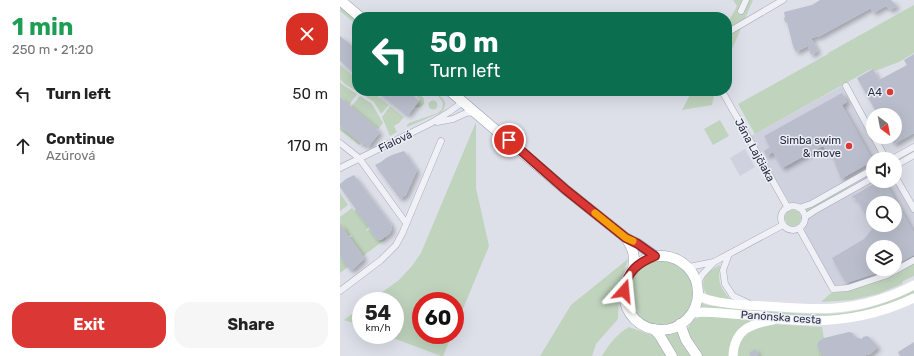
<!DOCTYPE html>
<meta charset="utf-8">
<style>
:root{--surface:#fff;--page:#f6f6f6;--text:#222;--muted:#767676;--accent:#db3835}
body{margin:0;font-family:Rubik,sans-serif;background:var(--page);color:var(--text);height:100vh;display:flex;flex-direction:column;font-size:15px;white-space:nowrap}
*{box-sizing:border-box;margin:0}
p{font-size:13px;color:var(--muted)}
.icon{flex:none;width:22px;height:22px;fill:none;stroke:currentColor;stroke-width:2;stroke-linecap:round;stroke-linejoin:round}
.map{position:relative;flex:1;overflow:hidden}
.details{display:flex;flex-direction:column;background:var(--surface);width:340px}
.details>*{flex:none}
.banner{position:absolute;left:12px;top:12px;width:380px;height:84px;border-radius:16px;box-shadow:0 4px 16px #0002;background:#0b6e4f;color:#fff;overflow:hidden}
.needle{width:26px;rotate:148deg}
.controls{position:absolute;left:526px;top:108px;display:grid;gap:8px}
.controls a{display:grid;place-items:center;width:36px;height:36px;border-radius:50%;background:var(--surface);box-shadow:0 4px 16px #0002;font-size:20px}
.speed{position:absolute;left:12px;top:292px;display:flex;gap:8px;font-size:20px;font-weight:700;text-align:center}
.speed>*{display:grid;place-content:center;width:52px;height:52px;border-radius:50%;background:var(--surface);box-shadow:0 4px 16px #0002;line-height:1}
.speed small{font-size:10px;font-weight:400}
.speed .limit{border:6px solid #d22;background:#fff;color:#111}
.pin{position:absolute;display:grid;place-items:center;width:34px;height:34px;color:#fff;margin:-17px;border:2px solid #fff;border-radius:50%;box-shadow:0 1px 4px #0007}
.me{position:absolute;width:44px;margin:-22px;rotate:18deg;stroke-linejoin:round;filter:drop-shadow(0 0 3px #0008)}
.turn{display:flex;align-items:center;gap:14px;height:84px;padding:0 12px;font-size:18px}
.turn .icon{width:52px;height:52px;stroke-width:2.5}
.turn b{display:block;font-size:28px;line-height:34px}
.round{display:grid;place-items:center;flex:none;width:42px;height:42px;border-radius:16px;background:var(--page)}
.head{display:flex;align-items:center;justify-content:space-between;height:68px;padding:0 12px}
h1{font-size:24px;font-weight:700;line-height:30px;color:#1e9e55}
.cta{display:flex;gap:8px;margin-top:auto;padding:8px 12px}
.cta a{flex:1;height:46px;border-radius:16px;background:var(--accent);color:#fff;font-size:16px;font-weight:700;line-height:46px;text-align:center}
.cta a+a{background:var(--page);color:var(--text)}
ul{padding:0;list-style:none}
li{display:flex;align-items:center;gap:12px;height:52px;padding:0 12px}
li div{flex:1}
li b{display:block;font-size:15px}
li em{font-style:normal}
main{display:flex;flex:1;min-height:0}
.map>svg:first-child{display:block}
.built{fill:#cfd2de;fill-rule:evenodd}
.green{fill:#bfd3bd}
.building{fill:#babecc;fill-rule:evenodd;filter:url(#shadow)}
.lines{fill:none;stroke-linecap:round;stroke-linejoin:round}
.street-casing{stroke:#a6a9b7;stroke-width:7}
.primary-casing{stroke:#9ba1b5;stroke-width:11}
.street{stroke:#f0f1f7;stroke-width:6}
.secondary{stroke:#fff;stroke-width:9}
.primary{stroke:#fff;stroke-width:10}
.route-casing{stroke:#8e2422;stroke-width:10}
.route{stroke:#db3835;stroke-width:7}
.slow{stroke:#f59e0b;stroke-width:7}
.poi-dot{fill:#db3835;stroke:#edeff6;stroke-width:1.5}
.labels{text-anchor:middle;stroke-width:3;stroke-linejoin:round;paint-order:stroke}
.poi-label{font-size:11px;fill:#252a41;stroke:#edeff6;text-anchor:end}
.street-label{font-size:11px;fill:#252a41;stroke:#edeff6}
</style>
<main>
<section class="details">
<div class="head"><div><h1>1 min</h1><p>250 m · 21:20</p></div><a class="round" style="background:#d93025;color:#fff"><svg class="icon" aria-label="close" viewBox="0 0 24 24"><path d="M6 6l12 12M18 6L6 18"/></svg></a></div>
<ul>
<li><svg class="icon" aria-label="left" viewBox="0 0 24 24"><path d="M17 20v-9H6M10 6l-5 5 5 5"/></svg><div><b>Turn left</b></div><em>50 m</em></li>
<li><svg class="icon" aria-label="ahead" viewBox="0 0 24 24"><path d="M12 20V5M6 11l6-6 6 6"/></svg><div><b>Continue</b><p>Azúrová</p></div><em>170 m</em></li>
</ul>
<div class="cta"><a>Exit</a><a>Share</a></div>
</section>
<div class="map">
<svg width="574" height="356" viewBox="0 0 574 356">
<defs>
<filter id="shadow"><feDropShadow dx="3" dy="3" stdDeviation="2" flood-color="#0004"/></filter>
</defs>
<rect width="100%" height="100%" fill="#dde0e9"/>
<g class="built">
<path d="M 502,86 L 543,159 L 533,159 L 533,181 L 555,181 L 555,180 L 574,214 L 574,260 L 547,274 L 496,291 L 465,234 L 464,211 L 449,202 L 411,136 ZM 533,203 L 555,203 L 555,225 L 533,225 ZM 533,247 L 555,247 L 555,269 L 533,269 Z"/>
<path d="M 405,149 L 415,167 L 400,176 L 390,158 Z"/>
</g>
<g class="green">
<path d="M 393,0 L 413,0 L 387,61 L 387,24 L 397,6 Z"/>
<path d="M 0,4 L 17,18 L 17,25 L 0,11 Z"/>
<path d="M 574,5 L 574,53 L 559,62 L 535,71 L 531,69 L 415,134 L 398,104 L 488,54 L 488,53 Z"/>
<path d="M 0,65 L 17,79 L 17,91 L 28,91 L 24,96 L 5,84 L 0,79 Z"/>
<path d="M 0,82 L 3,85 L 17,94 L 9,105 L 0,97 Z"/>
<path d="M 31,91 L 49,105 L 41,114 L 34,102 L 26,97 Z"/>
<path d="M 87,91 L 94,91 L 102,98 L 105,102 C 105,108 104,110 100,113 L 67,127 L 67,125 L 69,123 L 98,113 L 102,109 L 103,103 L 100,98 L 98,96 L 91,95 Z"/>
<path d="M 352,91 L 375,91 L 372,105 L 342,110 Z"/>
<path d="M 80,93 L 84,99 L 84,104 C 82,107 79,108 75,107 L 80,99 L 77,97 Z"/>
<path d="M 20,96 L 32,104 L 43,123 L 38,129 L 11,107 Z"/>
<circle cx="93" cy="105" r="4.5"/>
<path d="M 50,106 L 64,117 L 59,123 L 54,126 L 57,132 L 50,136 L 42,117 Z"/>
<path d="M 380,120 L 389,136 L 373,145 L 364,129 Z"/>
<path d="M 136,122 L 136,188 L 149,246 L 115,328 L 115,301 L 81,301 L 81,335 L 112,335 L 103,356 L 101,356 L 45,335 L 55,335 L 55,301 L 30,301 L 59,280 L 72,266 L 81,253 Z"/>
<path d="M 0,126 L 21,143 L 19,145 L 0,130 Z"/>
<path d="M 508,186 L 510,189 L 467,213 L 465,209 Z"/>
<path d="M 0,193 L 8,205 L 0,211 Z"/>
<path d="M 12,208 L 14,211 L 16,209 L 29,227 L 26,230 L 27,231 L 30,229 L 37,239 L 41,240 L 45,237 L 46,239 L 23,256 L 10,238 L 12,236 L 11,235 L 8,237 L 0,225 L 0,217 Z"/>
<circle cx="453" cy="218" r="8"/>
<path d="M 0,256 L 8,267 L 0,273 Z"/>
<path d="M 288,259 L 279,287 L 278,319 L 256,344 L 252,356 L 200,356 L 231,305 Z"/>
<circle cx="321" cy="293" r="32"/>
<path d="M 574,263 L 574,276 L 563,281 L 562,284 L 538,294 L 512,300 L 481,302 L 491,293 L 509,291 L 550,277 Z"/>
<path d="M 380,265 C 378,283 379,286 391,300 C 384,299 375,299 369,296 C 361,291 362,280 367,274 C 370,270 376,267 380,265 Z"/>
<path d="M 574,290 L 574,293 L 557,301 L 535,308 L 517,313 L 492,316 L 451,315 L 361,307 L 362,303 L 367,305 C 391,309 414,310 437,312 C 456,313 474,315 492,314 C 521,312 549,303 574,290 Z"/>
<path d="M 21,307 L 21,326 L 4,320 Z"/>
<path d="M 363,316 L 418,320 L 406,324 L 390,356 L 362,356 L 355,349 L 347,331 C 351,321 353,319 363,316 Z"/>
<path d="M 430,324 L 482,327 L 484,338 C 474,344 477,349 484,356 L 395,356 L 396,348 L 407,331 Z"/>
<path d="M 289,327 L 314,336 L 328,356 L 262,356 C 270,343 276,335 289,327 Z"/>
<path d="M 337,332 L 346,350 L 351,356 L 337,356 L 324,335 Z"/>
</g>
<g class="building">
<path d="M 480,0 L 551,0 L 557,6 L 550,10 L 546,6 L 533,13 L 531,8 L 480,36 L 471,38 L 478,51 L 471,55 L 468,46 L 456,52 L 453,46 L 447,22 L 445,22 L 444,18 L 445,17 L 444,12 L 472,5 Z"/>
<path d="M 0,36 L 17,50 L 17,75 L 0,61 Z"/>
<path d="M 574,54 L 574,133 L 554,144 L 550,137 L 555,137 L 555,115 L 538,115 L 517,78 L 533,69 L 539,80 L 567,65 L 564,60 Z"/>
<path d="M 36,91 L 68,91 L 79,101 L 68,115 L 66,113 L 65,114 Z"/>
<path d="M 502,93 L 507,102 L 502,105 L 533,161 L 501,179 L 493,157 L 483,146 L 442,168 L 433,152 L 427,156 L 424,151 L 430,147 L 424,136 Z"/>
<path d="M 0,97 L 37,128 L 36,129 L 40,132 L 28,147 L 24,143 L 23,145 L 0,126 Z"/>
<path d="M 64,151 L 77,170 L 66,195 L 60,199 L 35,165 L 41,162 L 46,158 L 52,155 Z"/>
<path d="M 14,175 L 51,224 L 52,229 L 50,233 L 41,240 L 37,239 L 0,187 L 0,184 L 6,179 Z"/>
<path d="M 539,181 L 545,181 L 574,233 L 574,255 L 555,265 L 555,247 L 533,247 L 533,269 L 547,270 L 506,283 L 492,258 L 524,239 L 533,228 L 517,199 L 511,197 ZM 533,203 L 555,203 L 555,225 L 533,225 Z"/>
<path d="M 0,223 L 5,231 L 22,254 L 24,258 L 21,262 L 12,270 L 8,268 L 0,256 Z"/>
<path d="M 509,332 L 513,333 L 514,337 L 522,339 L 523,337 L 527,336 L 529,337 L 538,347 L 529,355 L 526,355 L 526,356 L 484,356 L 479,351 L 477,345 L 479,341 L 484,338 Z"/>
<path d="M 574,342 L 574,356 L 560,356 L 558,352 Z"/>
<path d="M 415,349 L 419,356 L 411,356 L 409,353 Z"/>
</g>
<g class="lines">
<defs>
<g id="street">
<path d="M 401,11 L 406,0"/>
<path d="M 387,31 L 390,31 L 443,0"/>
<path d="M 506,86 L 533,136"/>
<path d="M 382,91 L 448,208"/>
<path d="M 97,122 L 113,119 L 126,113 L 135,112"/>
<path d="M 534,137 L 546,159"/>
<path d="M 0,143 L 19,158 L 66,223"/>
<path d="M 552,159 L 574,147"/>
<path d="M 555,166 L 574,155"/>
<path d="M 0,168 L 91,123 L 109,112 L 123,102"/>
<path d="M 555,176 L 574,209"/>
<circle cx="453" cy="218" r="12"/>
<path d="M 459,208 L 471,204 L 533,169"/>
<path d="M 465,217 L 474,211 L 533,178"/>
<path d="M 459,228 L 493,289 L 508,288 L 547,275 L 574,260"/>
<path d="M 389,254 L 383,270 L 385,284 L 393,296 L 408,303"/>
<path d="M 349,267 L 374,262 L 443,225"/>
<path d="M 357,284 L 362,275 L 374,262"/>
<path d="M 0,291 L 41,260 L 56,245 L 62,234 L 101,141"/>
</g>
<g id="primary">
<path d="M 0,0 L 20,17"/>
<path d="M 110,91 L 226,190 L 286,238 L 298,244 L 315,256"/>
<path d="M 286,238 C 294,250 295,256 293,270"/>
<circle cx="321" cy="293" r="37"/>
<path d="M 340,324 L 346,340 L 357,356"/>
<path d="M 314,329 L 320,336 L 332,356"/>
</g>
</defs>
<use href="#street" class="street-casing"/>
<use href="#primary" class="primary-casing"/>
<use href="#street" class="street"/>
<g class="secondary">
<path d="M 358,296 C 375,304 404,305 424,306 C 447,307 471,310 495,308 C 522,306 549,298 574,285"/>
<path d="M 352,313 C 365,311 378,313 392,314 C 402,315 412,315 422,316 C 428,317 434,319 440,319 C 486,324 532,318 574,298"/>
<path d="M 393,356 C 394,330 410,324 433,320"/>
</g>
<use href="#primary" class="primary"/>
</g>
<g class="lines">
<defs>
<path id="route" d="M 169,140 L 226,190 L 286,238 L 298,244 L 315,256 C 298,263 287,271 284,291"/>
</defs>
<use href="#route" class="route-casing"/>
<use href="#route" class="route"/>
<path class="slow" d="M 255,213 L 286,238 L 293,241"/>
</g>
<g class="poi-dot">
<circle cx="550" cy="92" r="4"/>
<circle cx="509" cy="146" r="4"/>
</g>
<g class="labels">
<g class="poi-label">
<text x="542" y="96">A4</text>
<text x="501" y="144">Simba swim<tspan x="501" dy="13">&amp; move</tspan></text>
</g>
<g class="street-label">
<text transform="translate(55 141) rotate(-26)" y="4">Fialová</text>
<text transform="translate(415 150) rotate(61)" y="4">Jána Lajčiaka</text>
<text transform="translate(441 317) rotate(4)" y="4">Panónska cesta</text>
</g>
</g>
</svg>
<div class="controls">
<a><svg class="needle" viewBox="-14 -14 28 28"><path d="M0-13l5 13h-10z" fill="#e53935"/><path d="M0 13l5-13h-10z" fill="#767676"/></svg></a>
<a><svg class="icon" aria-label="sound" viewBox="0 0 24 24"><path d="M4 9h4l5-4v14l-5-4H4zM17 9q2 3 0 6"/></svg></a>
<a><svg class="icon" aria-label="search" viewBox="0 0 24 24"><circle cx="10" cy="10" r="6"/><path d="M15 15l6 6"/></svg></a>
<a><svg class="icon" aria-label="layers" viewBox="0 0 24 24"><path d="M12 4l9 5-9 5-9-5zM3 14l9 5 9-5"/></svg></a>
</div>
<div class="speed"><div>54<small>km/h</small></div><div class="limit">60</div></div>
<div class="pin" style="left:169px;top:140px;background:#d93025"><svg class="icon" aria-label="arrive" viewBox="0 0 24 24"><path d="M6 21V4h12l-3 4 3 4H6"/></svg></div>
<svg class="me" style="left:284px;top:291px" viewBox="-20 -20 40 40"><path d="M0-17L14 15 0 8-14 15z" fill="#db3835" stroke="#fff" stroke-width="4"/></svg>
<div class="banner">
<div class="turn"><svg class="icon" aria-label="left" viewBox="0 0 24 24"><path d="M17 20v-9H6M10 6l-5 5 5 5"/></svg><div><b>50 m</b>Turn left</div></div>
</div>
</div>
</main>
